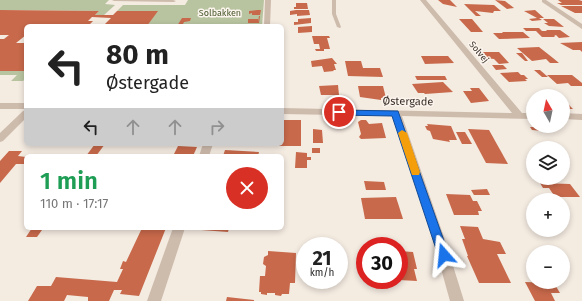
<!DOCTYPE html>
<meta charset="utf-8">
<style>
:root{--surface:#fff;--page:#f6f6f6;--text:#222;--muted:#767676}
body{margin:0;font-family:"Fira Sans",sans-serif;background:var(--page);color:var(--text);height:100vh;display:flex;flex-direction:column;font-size:15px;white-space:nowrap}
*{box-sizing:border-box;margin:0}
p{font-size:13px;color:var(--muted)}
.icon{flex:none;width:22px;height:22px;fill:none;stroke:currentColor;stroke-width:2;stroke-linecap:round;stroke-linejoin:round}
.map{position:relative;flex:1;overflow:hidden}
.sheet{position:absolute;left:24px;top:154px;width:260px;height:76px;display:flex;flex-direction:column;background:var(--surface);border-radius:6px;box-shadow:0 2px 6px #0003}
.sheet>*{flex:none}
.guide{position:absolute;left:24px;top:24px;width:260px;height:122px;border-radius:6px;box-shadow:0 2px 6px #0003;background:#fff;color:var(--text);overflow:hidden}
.needle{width:26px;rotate:351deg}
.tools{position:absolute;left:526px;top:89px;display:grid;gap:8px}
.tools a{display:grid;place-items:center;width:44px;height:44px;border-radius:50%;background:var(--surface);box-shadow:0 2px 6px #0003;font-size:20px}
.speed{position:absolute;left:296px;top:237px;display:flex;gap:8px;font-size:20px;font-weight:700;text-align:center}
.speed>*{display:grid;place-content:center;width:52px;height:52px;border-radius:50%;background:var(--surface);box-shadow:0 2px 6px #0003;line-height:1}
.speed small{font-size:10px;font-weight:400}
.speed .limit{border:6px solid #d22;background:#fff;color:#111}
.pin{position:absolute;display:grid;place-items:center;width:34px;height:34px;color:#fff;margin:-17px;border:2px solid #fff;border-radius:50%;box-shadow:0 1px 4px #0007}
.me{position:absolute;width:44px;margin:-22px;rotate:342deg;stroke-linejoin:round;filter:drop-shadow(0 0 3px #0008)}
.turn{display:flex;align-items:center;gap:14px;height:84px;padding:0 16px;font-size:18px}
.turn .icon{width:52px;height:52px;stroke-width:2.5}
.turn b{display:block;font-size:28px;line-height:34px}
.lanes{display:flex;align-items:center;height:38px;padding:0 16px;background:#0003;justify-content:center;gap:20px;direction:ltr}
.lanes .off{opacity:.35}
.round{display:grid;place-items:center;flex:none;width:42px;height:42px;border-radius:21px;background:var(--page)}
.overview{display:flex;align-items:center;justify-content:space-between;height:68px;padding:0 16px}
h1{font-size:24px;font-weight:600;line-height:30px;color:#1e9e55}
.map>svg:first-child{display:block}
.green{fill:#b8c4a0}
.building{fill:#c8694b}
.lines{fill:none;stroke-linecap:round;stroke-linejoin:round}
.service{fill:#cdbbac;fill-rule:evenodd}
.minor{fill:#cdbbac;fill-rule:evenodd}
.route{fill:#1a73e8;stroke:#114b97}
.slow{fill:#f59e0b}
.labels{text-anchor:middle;stroke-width:3;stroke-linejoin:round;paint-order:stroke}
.far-park-label{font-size:9px;fill:#4a5a2e;stroke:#fbf5ee}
.far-street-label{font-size:9px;fill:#3b302b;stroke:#fbf5ee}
.street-label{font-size:11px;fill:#3b302b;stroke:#fbf5ee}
</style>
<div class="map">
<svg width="582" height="301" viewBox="0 0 582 301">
<rect width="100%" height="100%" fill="#f4ebe1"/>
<g class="green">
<path d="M 0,0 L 109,0 L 105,4 L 115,5 L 104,15 L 95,15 L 99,11 L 0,10 Z"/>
<path d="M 188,0 L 264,0 L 262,26 L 147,26 L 157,11 L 117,11 L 123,5 L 185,5 Z"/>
<path d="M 0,71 L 26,71 L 26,78 L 23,81 L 11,81 L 17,75 L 0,75 Z"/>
</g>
<g class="building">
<path d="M 438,0 L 450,0 L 457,7 L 443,4 Z"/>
<path d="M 495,0 L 505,1 L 514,8 L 507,9 Z"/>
<path d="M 558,0 L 579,0 L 582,1 L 582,5 L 561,5 L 557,3 L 562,3 Z"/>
<path d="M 296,3 L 307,3 L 308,9 L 294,9 L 294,7 L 296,7 Z"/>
<path d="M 464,4 L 494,5 L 501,11 L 494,11 L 493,13 L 475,11 L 481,16 L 476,16 Z"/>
<path d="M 561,6 L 582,6 L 582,13 L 575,13 Z"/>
<path d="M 0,10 L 99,11 L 95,15 L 113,15 L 117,11 L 158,11 L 147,26 L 103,26 L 111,18 L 92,17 L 88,21 L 93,21 L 88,26 L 26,26 L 26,35 L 16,43 L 26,43 L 26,71 L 0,71 L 0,39 L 4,39 L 9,35 L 0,35 Z"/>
<path d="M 257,10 L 261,10 L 260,15 L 252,15 L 252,13 L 249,14 L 249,11 Z"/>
<path d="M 296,10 L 309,10 L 310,15 L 297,16 L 297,14 L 290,15 L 290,11 Z"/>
<path d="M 535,10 L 544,18 L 539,18 L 542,20 L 532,21 L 529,19 L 537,18 L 524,11 Z"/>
<path d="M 259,16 L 260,16 L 259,23 L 248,23 L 248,19 L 258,19 L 258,22 Z"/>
<path d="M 182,18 L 191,18 L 190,21 L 184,22 L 182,26 L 177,26 Z"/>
<path d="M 311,18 L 311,23 L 294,25 L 294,22 L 298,22 L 298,19 Z"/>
<path d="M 459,19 L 472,19 L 483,32 L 471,32 Z"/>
<path d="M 543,19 L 554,19 L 564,27 L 549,26 L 544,23 L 548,23 Z"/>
<path d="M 312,26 L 312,32 L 298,33 L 298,27 Z"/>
<path d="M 523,28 L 539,28 L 542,31 L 526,31 Z"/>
<path d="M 546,30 L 560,30 L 570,37 L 559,38 L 556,35 L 554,36 L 555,37 L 542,37 L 536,31 L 547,31 Z"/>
<path d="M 502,32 L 523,32 L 530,38 L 499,39 L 493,33 L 503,33 Z"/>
<path d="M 312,36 L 329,36 L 330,38 L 327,38 L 330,49 L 324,49 L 324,51 L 316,51 L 315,49 L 320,49 L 319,44 L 314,44 Z"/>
<path d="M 582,42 L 582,52 L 580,50 L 573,50 L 560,43 Z"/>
<path d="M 539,47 L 553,58 L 559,63 L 550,63 L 546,59 L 532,61 L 517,48 Z"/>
<path d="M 482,52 L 499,52 L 509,63 L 499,64 L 494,59 L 486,58 Z"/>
<path d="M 516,53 L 522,53 L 528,61 L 525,61 Z"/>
<path d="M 421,56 L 448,56 L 454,63 L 425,64 Z"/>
<path d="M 332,58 L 337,64 L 334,64 L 336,70 L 333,70 L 334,71 L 324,72 L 322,66 L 312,67 L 311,61 Z"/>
<path d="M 345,61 L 361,61 L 363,68 L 380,68 L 383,77 L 348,76 Z"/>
<path d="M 492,65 L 503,65 L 507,69 L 496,70 Z"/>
<path d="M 534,70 L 540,70 L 548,77 L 542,77 Z"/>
<path d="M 518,72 L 521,75 L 524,75 L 528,79 L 525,79 L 527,81 L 509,82 L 500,73 Z"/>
<path d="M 547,75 L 572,75 L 582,83 L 582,86 L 571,86 L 568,83 L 557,84 Z"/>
<path d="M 415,76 L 445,76 L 447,80 L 417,80 Z"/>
<path d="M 443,82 L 453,92 L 425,94 L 424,93 L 418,93 L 412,84 Z"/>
<path d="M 338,85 L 339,95 L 321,95 L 319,86 Z"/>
<path d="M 358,86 L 383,86 L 386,98 L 381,98 L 381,100 L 360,97 Z"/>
<path d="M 470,88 L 479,88 L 489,101 L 471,103 L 463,91 L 472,91 Z"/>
<path d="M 563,102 L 566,102 L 573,109 L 563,109 Z"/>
<path d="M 282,120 L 301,120 L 301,146 L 279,146 L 279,144 L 282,144 Z"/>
<path d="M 361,120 L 366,120 L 369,124 L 382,123 L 386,138 L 361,139 L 359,137 L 361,134 L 358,122 Z"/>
<path d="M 427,124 L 451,126 L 457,140 L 449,140 L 450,142 L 433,139 L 430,131 L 427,130 L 425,126 L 428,126 Z"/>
<path d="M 530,127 L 540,127 L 543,131 L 532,130 Z"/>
<path d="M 313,129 L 322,130 L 323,143 L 313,143 Z"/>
<path d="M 468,129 L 489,130 L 508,164 L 486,163 Z"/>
<path d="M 456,132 L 465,132 L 472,144 L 462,144 Z"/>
<path d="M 95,144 L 105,144 L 96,156 L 86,156 Z"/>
<path d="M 178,146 L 197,147 L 193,156 L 173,156 Z"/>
<rect x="312" y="148" width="8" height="5"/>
<path d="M 225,150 L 259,152 L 258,156 L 223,156 Z"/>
<path d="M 9,151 L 22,151 L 18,156 L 26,157 L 26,164 L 16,164 L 0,183 L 0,161 Z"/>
<path d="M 296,152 L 307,153 L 307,157 L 311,157 L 311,160 L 307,160 L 307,168 L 295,168 Z"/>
<path d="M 364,181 L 384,182 L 386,190 L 366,190 Z"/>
<path d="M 540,183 L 570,184 L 580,197 L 555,197 L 549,188 L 543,188 Z"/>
<path d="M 487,189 L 490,195 L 474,195 L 471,190 Z"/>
<path d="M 446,194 L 470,195 L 473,201 L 477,201 L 482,211 L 478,211 L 479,215 L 454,215 Z"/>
<path d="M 396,197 L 403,219 L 365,219 L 361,198 Z"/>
<path d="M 460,226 L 478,227 L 483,239 L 500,242 L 506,254 L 497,254 L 511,283 L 479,283 L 467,256 L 468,256 L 462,239 L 465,239 Z"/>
<path d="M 32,228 L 42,228 L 42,230 L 37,237 L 26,237 Z"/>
<path d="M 142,228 L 166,228 L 139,296 L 120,294 L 122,290 L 114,290 L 109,301 L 88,301 L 88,297 L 67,295 L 64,301 L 28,301 L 37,286 L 51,286 L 56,277 L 117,282 L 123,269 L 120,269 L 123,261 L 126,262 Z"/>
<path d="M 201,228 L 229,228 L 228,232 L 201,230 Z"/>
<path d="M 268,251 L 296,253 L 295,283 L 290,283 L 289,294 L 282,294 L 281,296 L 275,295 L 275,293 L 267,293 L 267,295 L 261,294 L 261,292 L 259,292 L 260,276 L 265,276 L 266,266 L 263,264 L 264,257 L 268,255 Z"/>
<path d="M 399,251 L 413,252 L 417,269 L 414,269 L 417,281 L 399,280 Z"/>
<path d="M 525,282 L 554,283 L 560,293 L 551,293 L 555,301 L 535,301 Z"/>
<path d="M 227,297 L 254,300 L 254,301 L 226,301 Z"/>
</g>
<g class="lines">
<g class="service">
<path d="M 112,0 L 173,0 L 176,1 L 174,2 L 114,1 Z"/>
<path d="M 332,0 L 336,0 L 336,14 L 341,27 L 340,28 L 337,27 L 332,14 Z"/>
</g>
<g class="minor">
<path d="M 265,0 L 271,0 L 270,26 L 264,26 Z"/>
<path d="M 420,0 L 426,0 L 522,113 L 533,113 L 533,119 L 402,116 L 445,240 L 464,301 L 450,301 L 433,240 L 393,116 L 282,114 L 282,108 L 512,113 Z"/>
<path d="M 542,0 L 546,0 L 582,24 L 582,29 L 542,2 Z"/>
<rect x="0" y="103" width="26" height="6"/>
<path d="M 26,110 L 26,118 L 3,141 L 0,142 L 0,133 L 23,111 Z"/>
<path d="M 563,113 L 582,114 L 582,120 L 563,119 Z"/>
<path d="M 203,144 L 213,144 L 209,156 L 199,156 Z"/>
<path d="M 173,228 L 185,228 L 161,301 L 147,301 Z"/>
</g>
</g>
<path class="route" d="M 336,110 L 398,111 L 449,255 L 448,259 L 444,261 L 439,259 L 438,255 L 392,116 L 339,115 L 335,112 Z"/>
<path class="slow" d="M 402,130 L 407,133 L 420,172 L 419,175 L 412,175 L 398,133 Z"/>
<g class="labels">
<g class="far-park-label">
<text x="220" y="16">Solbakken</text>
</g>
<g class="far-street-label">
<text transform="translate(479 52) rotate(50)" y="3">Solvej</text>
</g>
<g class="street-label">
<text transform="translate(408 101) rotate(1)" y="4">Østergade</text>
</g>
</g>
</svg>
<div class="tools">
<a><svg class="needle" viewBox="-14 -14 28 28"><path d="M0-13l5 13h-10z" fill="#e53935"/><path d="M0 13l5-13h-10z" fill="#767676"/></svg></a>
<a><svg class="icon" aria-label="layers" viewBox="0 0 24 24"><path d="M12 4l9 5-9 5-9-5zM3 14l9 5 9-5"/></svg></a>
<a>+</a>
<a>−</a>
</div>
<div class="speed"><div>21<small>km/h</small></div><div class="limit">30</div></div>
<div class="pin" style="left:339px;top:112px;background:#d93025"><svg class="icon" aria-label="arrive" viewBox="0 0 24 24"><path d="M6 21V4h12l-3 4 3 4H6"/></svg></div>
<svg class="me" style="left:444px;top:255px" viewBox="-20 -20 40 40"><path d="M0-17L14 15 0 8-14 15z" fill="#1a73e8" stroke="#fff" stroke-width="4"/></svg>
<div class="guide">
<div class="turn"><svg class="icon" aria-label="left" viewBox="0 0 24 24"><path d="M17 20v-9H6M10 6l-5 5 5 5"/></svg><div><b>80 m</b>Østergade</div></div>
<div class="lanes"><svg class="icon" aria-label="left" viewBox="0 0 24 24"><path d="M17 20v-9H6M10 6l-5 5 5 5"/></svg><svg class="icon off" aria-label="ahead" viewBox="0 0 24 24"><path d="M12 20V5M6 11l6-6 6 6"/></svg><svg class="icon off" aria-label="ahead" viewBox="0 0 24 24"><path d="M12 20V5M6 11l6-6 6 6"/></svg><svg class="icon off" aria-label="right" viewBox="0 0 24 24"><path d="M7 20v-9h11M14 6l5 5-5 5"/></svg></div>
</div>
<section class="sheet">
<div class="overview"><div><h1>1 min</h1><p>110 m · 17:17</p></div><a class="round" style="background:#d93025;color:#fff"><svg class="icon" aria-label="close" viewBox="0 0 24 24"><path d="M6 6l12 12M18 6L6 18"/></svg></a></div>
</section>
</div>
